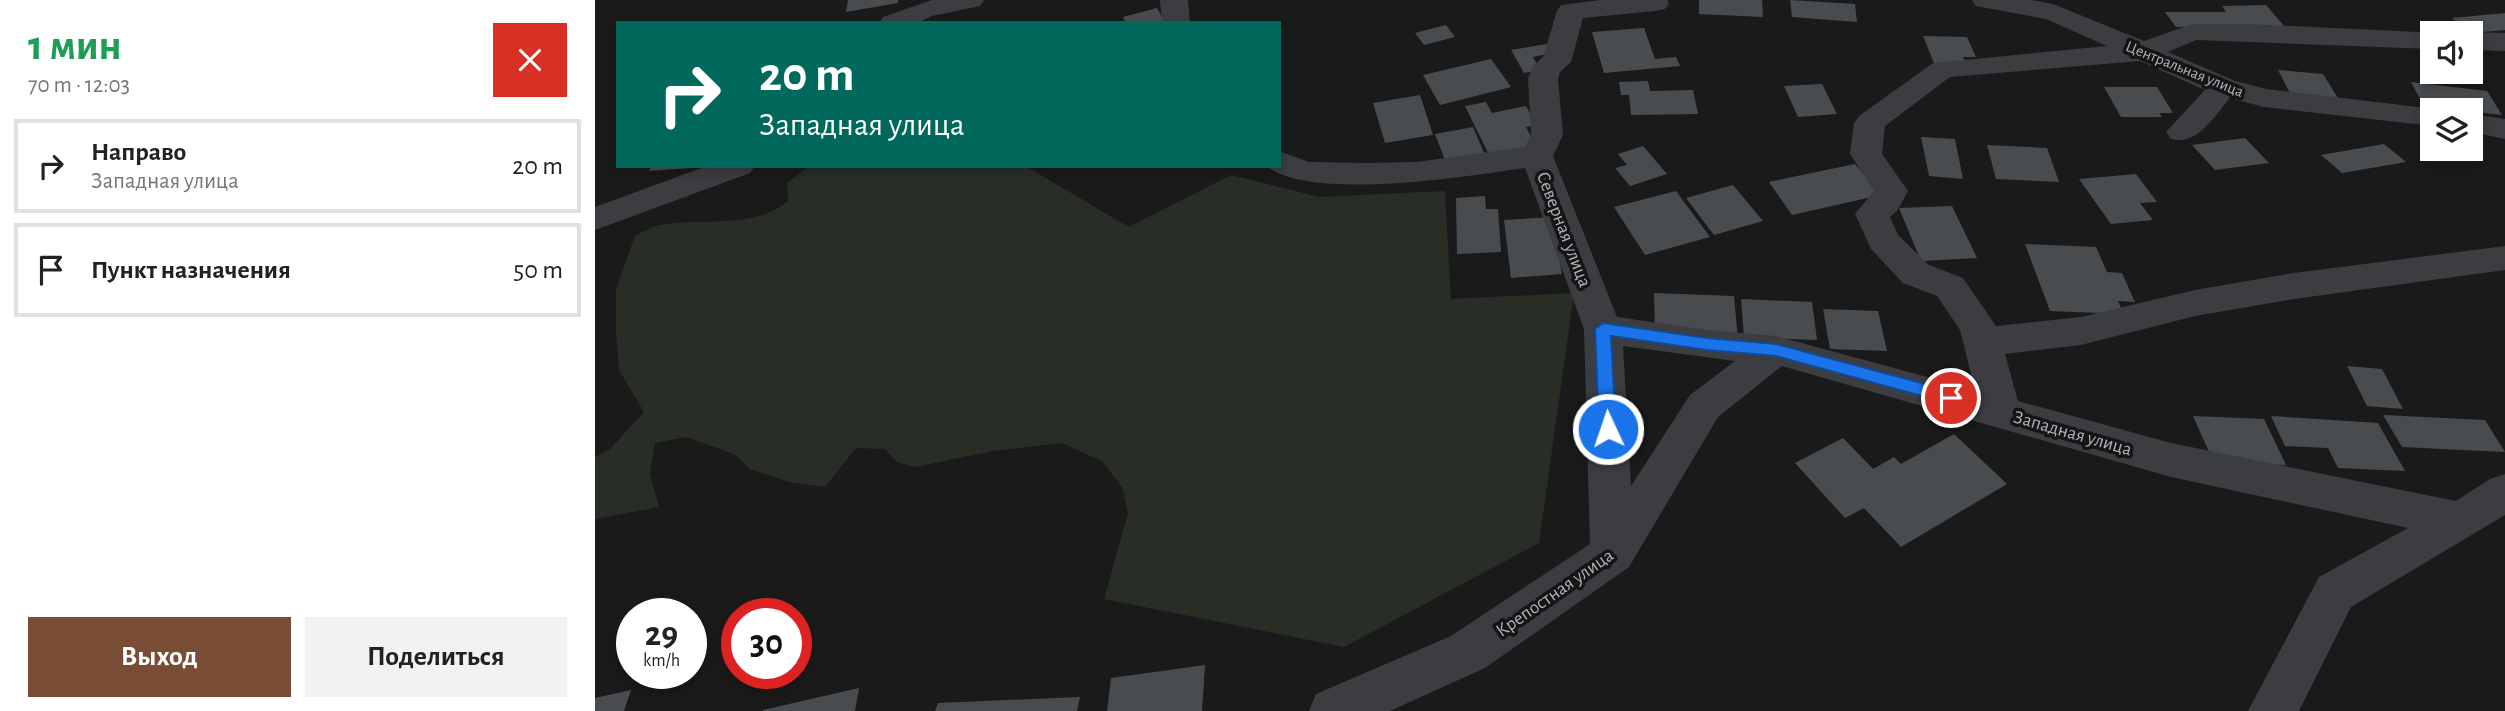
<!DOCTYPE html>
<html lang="ru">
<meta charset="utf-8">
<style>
:root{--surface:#fff;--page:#f2f2f2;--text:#222;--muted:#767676;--line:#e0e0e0;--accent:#784c35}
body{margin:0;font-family:"Alegreya Sans",sans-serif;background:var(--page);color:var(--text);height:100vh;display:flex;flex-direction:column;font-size:26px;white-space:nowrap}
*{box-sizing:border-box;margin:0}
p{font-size:23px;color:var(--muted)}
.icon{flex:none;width:38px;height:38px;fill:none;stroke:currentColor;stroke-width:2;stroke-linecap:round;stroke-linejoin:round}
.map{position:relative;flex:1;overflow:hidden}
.sheet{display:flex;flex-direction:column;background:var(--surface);width:595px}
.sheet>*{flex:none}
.hud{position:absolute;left:21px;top:21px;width:665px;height:147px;border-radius:0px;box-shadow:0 4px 10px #0003;background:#00695c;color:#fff;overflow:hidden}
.buttons{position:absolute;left:1825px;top:21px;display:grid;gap:14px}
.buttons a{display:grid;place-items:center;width:63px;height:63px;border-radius:0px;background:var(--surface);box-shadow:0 4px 10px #0003;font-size:35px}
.speed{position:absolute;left:21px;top:598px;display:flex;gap:14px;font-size:35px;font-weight:700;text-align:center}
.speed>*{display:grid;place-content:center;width:91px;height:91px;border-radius:50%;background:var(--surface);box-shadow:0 4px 10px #0003;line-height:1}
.speed small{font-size:18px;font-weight:400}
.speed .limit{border:10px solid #d22;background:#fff;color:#111}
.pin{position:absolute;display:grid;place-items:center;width:60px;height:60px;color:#fff;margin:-30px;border:4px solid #fff;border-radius:50%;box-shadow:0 2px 7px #0007}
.me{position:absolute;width:77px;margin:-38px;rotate:357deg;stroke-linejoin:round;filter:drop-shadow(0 0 5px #0008)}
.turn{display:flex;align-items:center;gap:24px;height:147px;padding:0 28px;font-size:32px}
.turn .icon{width:91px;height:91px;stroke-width:2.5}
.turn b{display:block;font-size:49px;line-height:60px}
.round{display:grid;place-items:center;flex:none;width:74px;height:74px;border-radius:0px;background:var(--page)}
.overview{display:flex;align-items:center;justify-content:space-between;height:119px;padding:0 28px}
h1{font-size:42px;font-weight:600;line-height:52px;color:#1e9e55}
.action{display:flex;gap:14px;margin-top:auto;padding:14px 28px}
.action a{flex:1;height:80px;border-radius:0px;background:var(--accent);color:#fff;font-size:28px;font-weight:600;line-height:80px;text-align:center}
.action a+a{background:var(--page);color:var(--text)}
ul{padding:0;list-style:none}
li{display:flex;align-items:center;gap:21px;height:94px;margin:0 14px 10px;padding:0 14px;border:4px solid var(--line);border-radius:0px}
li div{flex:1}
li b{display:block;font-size:26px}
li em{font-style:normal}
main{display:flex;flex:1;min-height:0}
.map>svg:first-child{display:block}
.green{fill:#282e26}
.building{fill:#494c4e}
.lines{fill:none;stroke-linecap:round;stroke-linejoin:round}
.minor{fill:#3b3d40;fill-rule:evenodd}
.route{fill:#1a73e8;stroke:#114b97;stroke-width:2}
.labels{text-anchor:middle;stroke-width:7;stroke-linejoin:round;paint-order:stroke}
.far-street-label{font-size:16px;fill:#adb5ba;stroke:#151516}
.street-label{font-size:19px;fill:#adb5ba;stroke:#151516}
</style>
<main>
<section class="sheet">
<div class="overview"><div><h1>1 мин</h1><p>70 m · 12:03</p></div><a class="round" style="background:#d93025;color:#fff"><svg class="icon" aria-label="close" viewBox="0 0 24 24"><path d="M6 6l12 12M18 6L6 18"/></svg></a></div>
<ul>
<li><svg class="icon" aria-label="right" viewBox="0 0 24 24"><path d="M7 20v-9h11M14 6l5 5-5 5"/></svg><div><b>Направо</b><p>Западная улица</p></div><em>20 m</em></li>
<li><svg class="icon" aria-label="arrive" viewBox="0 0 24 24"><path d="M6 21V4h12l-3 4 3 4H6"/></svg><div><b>Пункт назначения</b></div><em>50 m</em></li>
</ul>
<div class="action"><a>Выход</a><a>Поделиться</a></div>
</section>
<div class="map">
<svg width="1910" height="711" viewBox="0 0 1910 711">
<rect width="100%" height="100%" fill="#1a1a1b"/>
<path class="green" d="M 430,166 L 534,227 L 636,175 L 724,197 L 850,191 L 856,299 L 979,293 L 944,543 L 749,647 L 509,599 L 533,513 L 527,487 L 507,461 L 466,443 L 398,451 L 320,467 L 302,462 L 290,449 L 261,448 L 230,487 L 194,482 L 155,469 L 141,455 L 92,437 L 60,443 L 55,474 L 64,507 L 0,519 L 0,457 L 15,449 L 49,412 L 24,370 L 21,331 L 21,289 L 40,236 C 48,232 57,226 65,225 C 107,217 159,230 193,201 L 192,183 L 213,167 Z"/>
<g class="building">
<path d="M 253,0 L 303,0 L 303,3 L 251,12 Z"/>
<path d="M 1104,0 L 1167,0 L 1168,17 L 1104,14 Z"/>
<path d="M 1195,0 L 1260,4 L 1262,22 L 1197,17 Z"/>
<path d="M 1671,5 L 1689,26 L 1581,27 L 1570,12 L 1631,12 L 1627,6 Z"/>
<path d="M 562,8 L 570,23 L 531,23 L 528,17 Z"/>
<path d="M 1910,13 L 1910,30 L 1877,33 L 1857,18 Z"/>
<path d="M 851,25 L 860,37 L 829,45 L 820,33 Z"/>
<path d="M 1049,28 L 1060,59 L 1081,57 L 1085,66 L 1009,73 L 997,32 Z"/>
<path d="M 1328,36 L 1372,37 L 1381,57 L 1368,57 L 1371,63 L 1339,63 Z"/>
<path d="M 952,44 L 957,53 L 938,57 L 945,70 L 929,73 L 916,50 Z"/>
<path d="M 896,59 L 916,87 L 845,105 L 828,75 Z"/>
<path d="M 1683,70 L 1728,74 L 1743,98 L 1696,95 Z"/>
<path d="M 1053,81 L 1055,91 L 1098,90 L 1103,114 L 1036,115 L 1034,95 L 1026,95 L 1024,82 Z"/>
<path d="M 1816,82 L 1892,91 L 1907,115 L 1829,106 Z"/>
<path d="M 1227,84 L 1242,114 L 1203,117 L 1189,86 Z"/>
<path d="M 1509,87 L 1562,87 L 1578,113 L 1564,113 L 1567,117 L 1526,117 Z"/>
<path d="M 825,95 L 838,135 L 790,143 L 778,103 Z"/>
<path d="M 891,102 L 897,113 L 931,106 L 941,125 L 931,127 L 944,152 L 898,163 L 870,106 Z"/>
<path d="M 878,127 L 892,160 L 853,168 L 840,134 Z"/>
<path d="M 1326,137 L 1360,139 L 1368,179 L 1334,176 Z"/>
<path d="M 1650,138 L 1674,163 L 1620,170 L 1597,145 Z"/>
<path d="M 1789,144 L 1811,162 L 1747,173 L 1726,155 Z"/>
<path d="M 1392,145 L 1452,148 L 1464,182 L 1401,179 Z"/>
<path d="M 1048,146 L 1072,174 L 1035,186 L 1020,168 L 1032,165 L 1023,154 Z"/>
<path d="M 1260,164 L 1286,195 L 1197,215 L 1174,182 Z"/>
<path d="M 57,166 L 97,166 L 97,168 L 54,171 Z"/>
<path d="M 1541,174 L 1562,202 L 1545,203 L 1558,220 L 1516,224 L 1484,179 Z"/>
<path d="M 1138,185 L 1168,221 L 1119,235 L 1091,198 Z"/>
<path d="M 1081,191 L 1115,237 L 1050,255 L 1019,207 Z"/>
<path d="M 890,196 L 891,209 L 903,209 L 906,252 L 862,254 L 861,198 Z"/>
<path d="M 1357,206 L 1382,258 L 1326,261 L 1304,208 Z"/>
<path d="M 957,217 L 967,274 L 916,278 L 909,220 Z"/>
<path d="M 1430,244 L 1501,247 L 1512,272 L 1527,273 L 1540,302 L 1523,301 L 1529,314 L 1455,311 Z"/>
<path d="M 1059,293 L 1139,296 L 1143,341 L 1060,339 Z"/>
<path d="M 1146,299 L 1217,302 L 1222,340 L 1149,337 Z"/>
<path d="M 1228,309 L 1283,311 L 1292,351 L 1235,349 Z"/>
<path d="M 1752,366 L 1787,369 L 1808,409 L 1772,406 Z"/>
<path d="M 1788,415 L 1890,420 L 1910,452 L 1807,447 Z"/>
<path d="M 1598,416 L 1669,419 L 1691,465 L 1618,461 Z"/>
<path d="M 1676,416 L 1783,423 L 1810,471 L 1743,468 L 1733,448 L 1690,446 Z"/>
<path d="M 1359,434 L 1412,484 L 1306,547 L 1269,508 L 1250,518 L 1200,463 L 1248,438 L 1278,469 L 1299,457 L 1306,464 Z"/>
<path d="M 610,665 L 607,711 L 512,711 L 516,678 Z"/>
<path d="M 264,688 L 260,711 L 168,711 L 168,710 Z"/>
<path d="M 36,690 L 29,711 L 0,711 L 0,698 Z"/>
<path d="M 485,697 L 482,711 L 340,711 L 343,703 Z"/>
</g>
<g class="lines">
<g class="minor">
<path d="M 337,0 L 389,0 L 385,6 L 337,16 L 322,23 L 284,23 L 288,17 Z"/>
<path d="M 565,0 L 593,0 L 595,23 L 567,23 Z"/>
<path d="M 1005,0 L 1072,0 L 1074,3 L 1070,9 L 1060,11 L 988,18 L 976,62 L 965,72 L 963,79 L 968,135 L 958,156 L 1022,317 L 1112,330 L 1181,336 L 1380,390 L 1365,330 L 1342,296 L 1308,283 L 1276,249 L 1260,214 L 1279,191 L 1255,154 L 1259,123 L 1264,116 L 1338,63 L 1512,46 L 1451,19 L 1381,6 L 1377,0 L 1437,0 L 1458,4 L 1549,41 L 1597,24 L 1651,24 L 1845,33 L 1838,33 L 1838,49 L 1601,40 L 1573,52 L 1640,81 L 1671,89 L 1848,110 L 1838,110 L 1838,126 L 1669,107 L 1635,98 C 1619,116 1603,146 1576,139 L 1571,132 L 1610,90 L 1545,61 L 1355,77 L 1290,126 L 1287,154 L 1313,191 L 1302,211 L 1295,217 L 1303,235 L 1334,265 L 1368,278 L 1401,326 L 1486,317 L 1600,290 L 1699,273 L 1910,246 L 1910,270 L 1699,299 L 1600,316 L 1486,345 L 1410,354 L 1423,401 L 1576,443 L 1861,501 L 1895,479 L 1910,474 L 1910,515 L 1756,607 L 1704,711 L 1653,711 L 1724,577 L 1813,528 L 1576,477 L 1187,366 L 1123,417 L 1034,567 L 890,668 L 795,711 L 714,711 L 721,694 L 856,636 L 995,544 L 989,329 L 930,168 C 872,176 718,202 671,166 L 684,166 L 684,151 L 714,162 L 771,163 L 822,162 L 930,147 L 936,135 L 933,79 L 937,67 L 948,57 L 962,11 L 966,5 ZM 1028,346 L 1140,361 L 1095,395 L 1036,486 Z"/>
<path d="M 1876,32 L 1910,33 L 1910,51 L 1876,50 L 1876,33 L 1873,33 Z"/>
<path d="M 1876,114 L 1910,119 L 1910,139 L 1876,132 Z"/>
<path d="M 112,166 L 160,166 L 155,173 L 0,230 L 0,207 Z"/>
</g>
</g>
<path class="route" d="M 1008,323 L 1112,338 L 1181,344 L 1356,391 L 1362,393 L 1364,398 L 1362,402 L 1356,404 L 1181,356 L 1112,350 L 1016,336 L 1021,429 L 1019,433 L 1007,433 L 1004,429 L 1000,329 Z"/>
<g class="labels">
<g class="far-street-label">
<text transform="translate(1590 68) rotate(22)" y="6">Центральная улица</text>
</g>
<g class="street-label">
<text transform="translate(970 229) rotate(69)" y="7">Северная улица</text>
<text transform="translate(1478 432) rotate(16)" y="7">Западная улица</text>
<text transform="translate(959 592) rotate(-35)" y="7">Крепостная улица</text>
</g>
</g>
</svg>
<div class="buttons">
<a><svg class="icon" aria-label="sound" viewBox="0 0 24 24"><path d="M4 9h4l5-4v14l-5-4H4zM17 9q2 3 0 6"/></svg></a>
<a><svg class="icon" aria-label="layers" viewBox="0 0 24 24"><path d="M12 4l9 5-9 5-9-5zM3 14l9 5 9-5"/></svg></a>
</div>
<div class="speed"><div>29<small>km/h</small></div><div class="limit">30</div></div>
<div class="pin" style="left:1356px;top:398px;background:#d93025"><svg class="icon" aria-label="arrive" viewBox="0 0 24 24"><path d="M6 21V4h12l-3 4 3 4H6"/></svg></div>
<svg class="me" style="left:1013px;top:429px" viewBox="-20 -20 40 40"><circle r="17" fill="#1a73e8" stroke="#fff" stroke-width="3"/><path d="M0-11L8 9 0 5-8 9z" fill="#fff"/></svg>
<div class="hud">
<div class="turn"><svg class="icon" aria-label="right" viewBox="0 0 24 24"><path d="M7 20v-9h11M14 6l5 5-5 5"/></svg><div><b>20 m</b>Западная улица</div></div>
</div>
</div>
</main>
